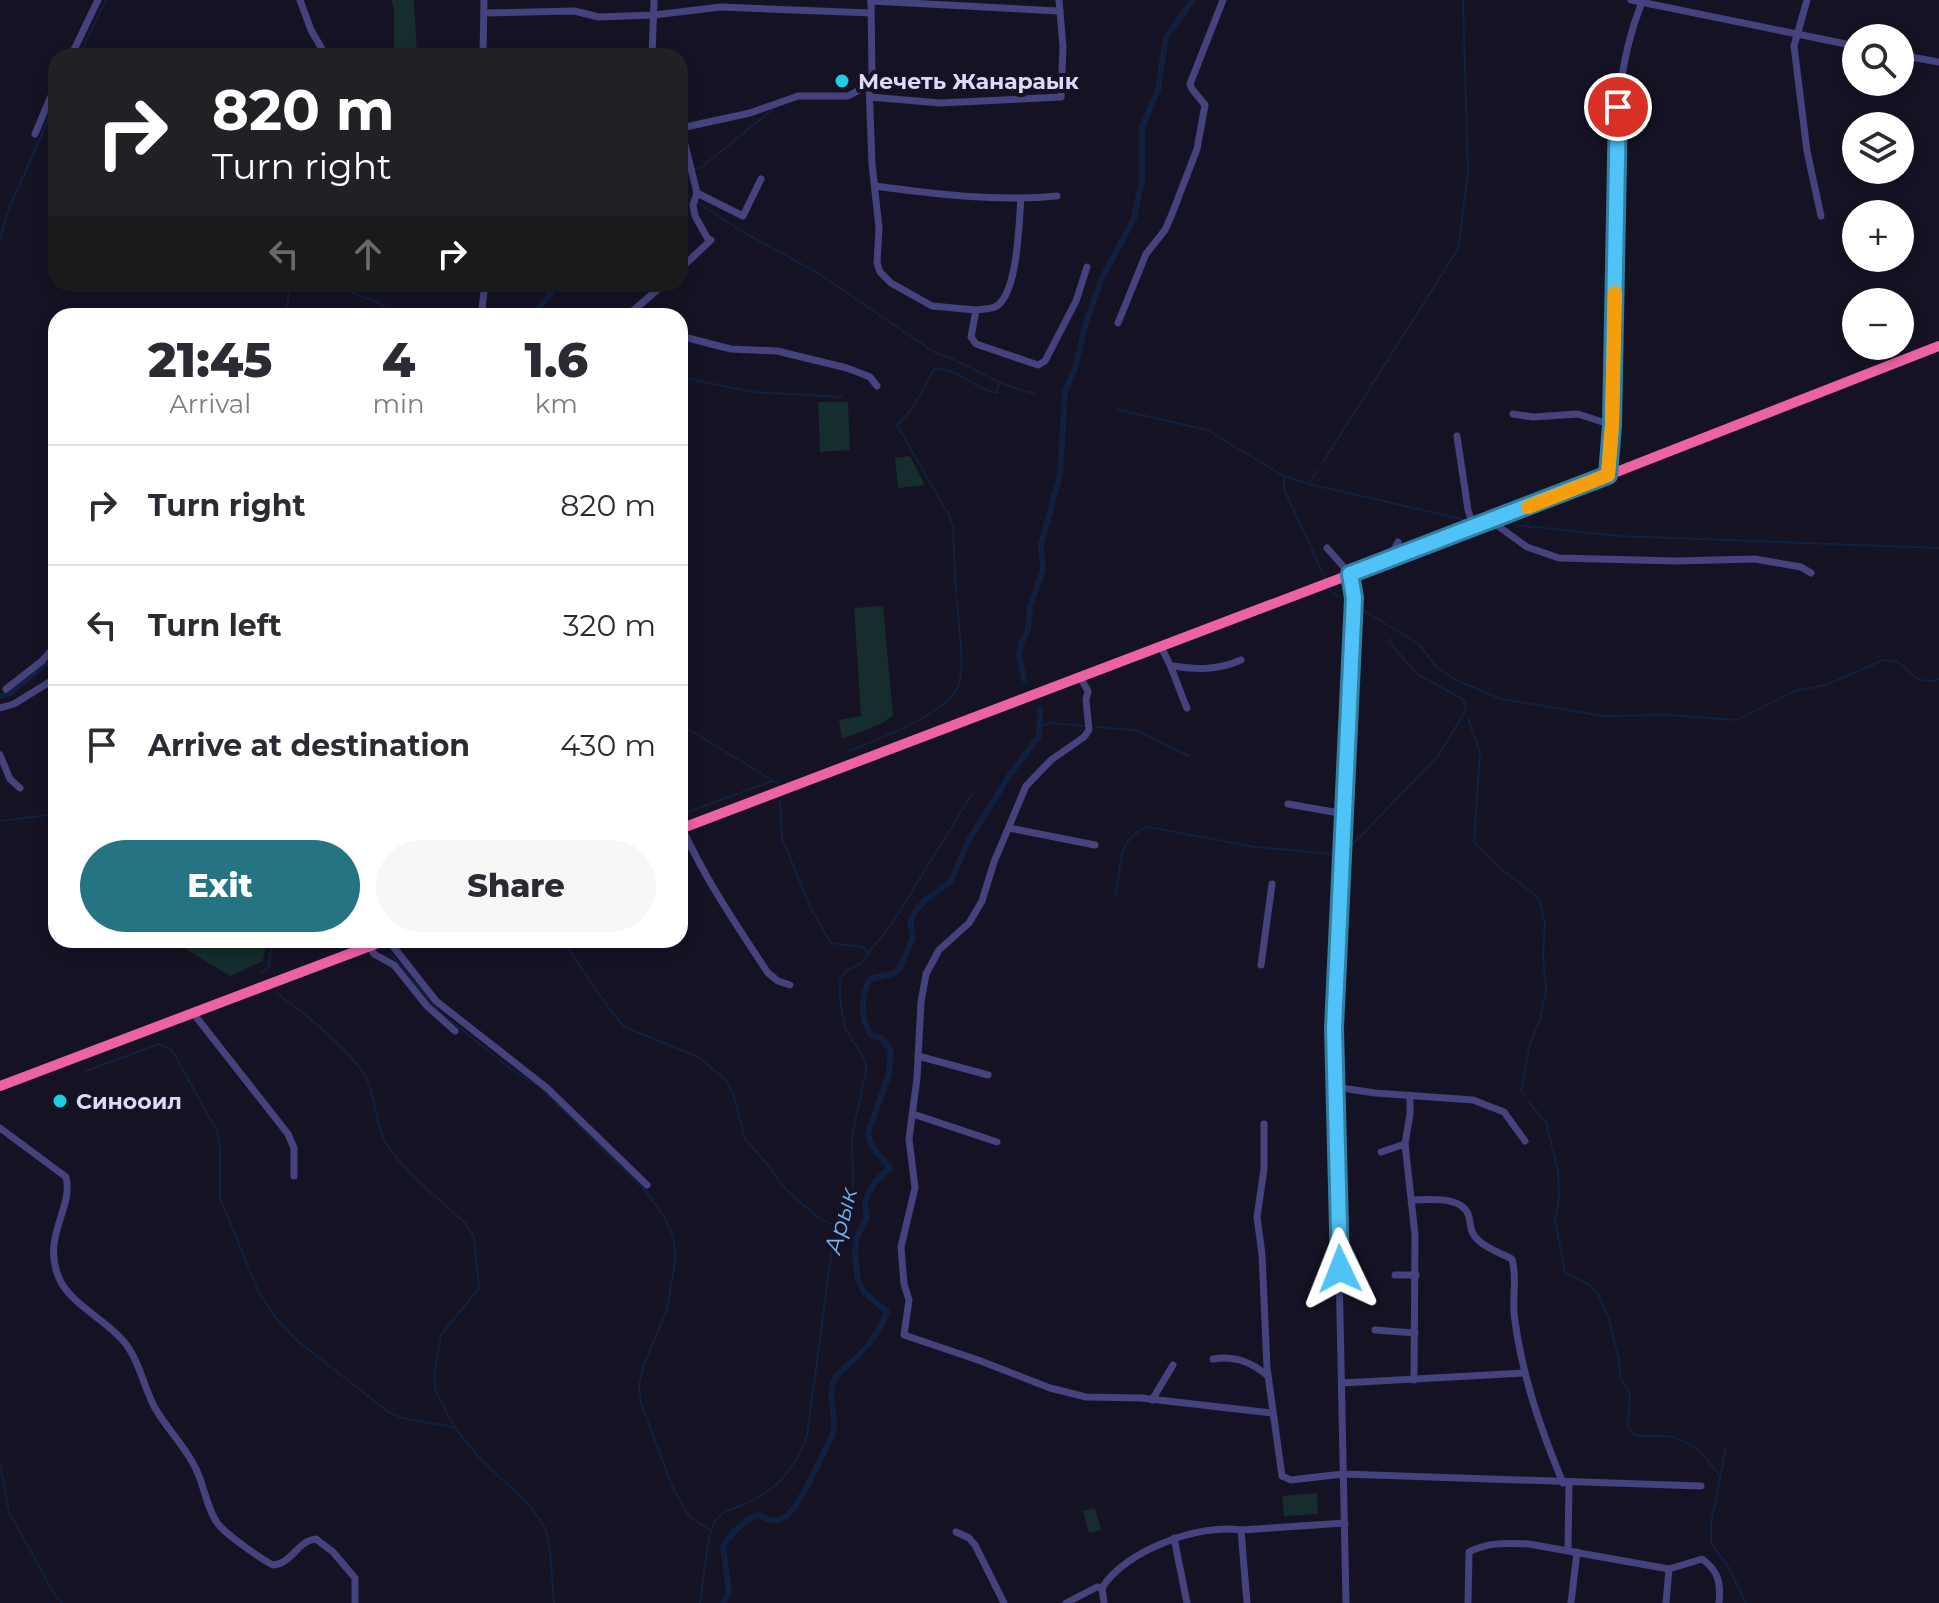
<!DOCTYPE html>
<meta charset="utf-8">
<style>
:root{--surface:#fff;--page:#f7f7f7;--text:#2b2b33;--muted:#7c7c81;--line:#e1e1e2;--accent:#247483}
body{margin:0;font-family:Montserrat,sans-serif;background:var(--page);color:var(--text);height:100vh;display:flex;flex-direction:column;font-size:30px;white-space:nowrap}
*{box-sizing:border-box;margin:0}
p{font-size:26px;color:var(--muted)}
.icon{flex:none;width:44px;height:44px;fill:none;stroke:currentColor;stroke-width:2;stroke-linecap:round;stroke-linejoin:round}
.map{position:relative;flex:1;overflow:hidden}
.side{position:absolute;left:48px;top:308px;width:640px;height:640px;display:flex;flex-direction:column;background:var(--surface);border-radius:24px;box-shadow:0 4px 12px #0003}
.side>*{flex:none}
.banner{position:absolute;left:48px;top:48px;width:640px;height:244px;border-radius:24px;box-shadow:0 4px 12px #0003;background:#202124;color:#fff;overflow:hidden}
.tools{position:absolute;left:1842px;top:24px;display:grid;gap:16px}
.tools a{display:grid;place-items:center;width:72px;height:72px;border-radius:50%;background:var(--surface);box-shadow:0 4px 12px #0003;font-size:40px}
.pin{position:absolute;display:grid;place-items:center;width:68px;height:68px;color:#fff;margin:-34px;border:4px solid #fff;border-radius:50%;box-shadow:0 2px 8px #0007}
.me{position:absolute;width:88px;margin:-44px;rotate:358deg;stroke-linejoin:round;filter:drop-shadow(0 0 6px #0008)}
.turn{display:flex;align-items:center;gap:28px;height:168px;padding:0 32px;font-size:36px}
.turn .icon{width:104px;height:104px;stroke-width:2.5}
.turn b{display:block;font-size:56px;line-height:68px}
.lanes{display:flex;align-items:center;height:76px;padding:0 32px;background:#0003;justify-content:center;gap:40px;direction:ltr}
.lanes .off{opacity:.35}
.eta{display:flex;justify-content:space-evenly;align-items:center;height:136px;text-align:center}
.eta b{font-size:48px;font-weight:800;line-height:56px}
.button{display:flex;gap:16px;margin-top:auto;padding:16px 32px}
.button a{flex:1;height:92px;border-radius:48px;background:var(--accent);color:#fff;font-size:32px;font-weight:800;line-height:92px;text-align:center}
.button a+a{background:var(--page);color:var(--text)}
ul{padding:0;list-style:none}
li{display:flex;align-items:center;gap:24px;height:120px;padding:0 32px;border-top:2px solid var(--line)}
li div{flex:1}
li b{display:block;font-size:30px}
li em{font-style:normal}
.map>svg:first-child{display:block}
.green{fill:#152d2d}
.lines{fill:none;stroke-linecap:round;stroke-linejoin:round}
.stream{stroke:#10203e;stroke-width:2}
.canal{stroke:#10203e;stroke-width:6}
.minor{stroke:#45427d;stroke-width:7}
.highway{stroke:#ed62a3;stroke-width:10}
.route-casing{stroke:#337fa1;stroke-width:20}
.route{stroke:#4fc3f7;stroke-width:14}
.slow{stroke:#f59e0b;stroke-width:14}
.poi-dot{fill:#1bcee4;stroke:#151224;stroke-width:3}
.labels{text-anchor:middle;stroke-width:8;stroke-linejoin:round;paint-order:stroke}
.poi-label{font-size:22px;font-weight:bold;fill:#ddd9fb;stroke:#151224;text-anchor:start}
.water-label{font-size:24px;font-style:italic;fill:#73b4ef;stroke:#151224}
</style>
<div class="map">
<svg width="1939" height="1603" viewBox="0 0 1939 1603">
<rect width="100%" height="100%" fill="#151224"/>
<g class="green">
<path d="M 391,0 L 414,0 L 417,56 L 394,56 L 394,8 Z"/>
<path d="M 818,402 L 848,402 L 850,450 L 820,452 Z"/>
<path d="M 910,456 L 925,485 L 898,488 L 895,458 Z"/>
<path d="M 883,606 L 893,715 L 881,724 L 842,739 L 839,720 L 861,716 L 854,608 Z"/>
<path d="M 171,940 L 266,940 L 263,961 L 230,976 Z"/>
<path d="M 1317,1493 L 1318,1514 L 1284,1516 L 1282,1496 Z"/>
<path d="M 1095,1508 L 1101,1530 L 1089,1533 L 1083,1511 Z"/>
</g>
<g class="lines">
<g class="stream">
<path d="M 79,56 L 106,0"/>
<path d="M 693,170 L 703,166 L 772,110"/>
<path d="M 680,180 L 687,172"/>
<path d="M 680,191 L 692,199"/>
<path d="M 698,203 L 743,232 L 816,272 L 934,352 C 969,363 997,387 1034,393"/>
<path d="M 0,239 L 8,211 L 56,102"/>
<path d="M 340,284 L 348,291 L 380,303 L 394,316"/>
<path d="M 286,316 L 290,284"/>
<path d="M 680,377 L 752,392 L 842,397"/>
<path d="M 1115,409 L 1207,430 L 1284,476 L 1309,484 L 1466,520"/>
<path d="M 1323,462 L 1458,249 L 1468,172 L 1463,0"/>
<path d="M 1284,478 L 1284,489 L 1325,578"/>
<path d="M 1309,483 L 1318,470"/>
<path d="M 1517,525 L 1619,536 L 1939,548"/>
<path d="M 1330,589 L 1332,593 L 1352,603"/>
<path d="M 956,593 L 953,528 L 949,515 L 897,425 L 912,409 L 934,369 C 956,366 975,390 997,393 L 999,384"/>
<path d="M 1358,607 L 1420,645 L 1436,667 L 1458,681 L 1501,699 L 1603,716 L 1669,715 L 1737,720 L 1795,691 L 1826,685 L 1883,660 L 1897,661 L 1919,680 L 1934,681 L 1939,679"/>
<path d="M 1468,718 L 1480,753 L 1474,842 L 1500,868 L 1539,898 L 1545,923 L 1543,956 L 1546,990 L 1540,1020 L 1530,1043 L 1521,1091 L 1524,1095"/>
<path d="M 680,724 L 777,783"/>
<path d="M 1039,726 L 1052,723 L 1085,726"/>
<path d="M 1096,727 L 1135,730 L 1189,756"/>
<path d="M 849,751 C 876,740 952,712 959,684 C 965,662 958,625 957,602"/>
<path d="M 780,801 L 782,838 L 811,909 L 831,943 L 863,947 L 868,953"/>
<path d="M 680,815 L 772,781"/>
<path d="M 0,821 L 56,814"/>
<path d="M 1350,847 L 1438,756 L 1466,710 L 1464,700 L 1417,674 L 1389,642 L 1391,639"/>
<path d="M 1116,894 C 1121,865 1117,838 1148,827 L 1255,847 L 1332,854 L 1339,851"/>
<path d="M 562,940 L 611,1011 L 625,1027 L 698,1057 L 725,1079 L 734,1097 L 745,1139 L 768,1165 L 782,1186 L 816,1216 L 834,1226"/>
<path d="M 389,952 L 438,1011 L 515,1072 L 539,1086 L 646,1191 L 664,1217 L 673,1236 L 676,1256 L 667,1309 L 643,1367 L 639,1385 L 641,1403 L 672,1486 L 689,1516 L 710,1530"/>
<path d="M 260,973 L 268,968 L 273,940"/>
<path d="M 276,993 C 301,1010 357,1055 368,1082 C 375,1100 376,1123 385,1141 C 402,1171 441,1200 466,1224 L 474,1237 L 479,1288 L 441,1335 L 434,1376 L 436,1392 L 454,1426"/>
<path d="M 86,1071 L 159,1044 L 172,1050 L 217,1131 L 220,1148 L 220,1198 L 259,1293 L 273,1314 L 294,1338 L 387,1411 L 402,1418 L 454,1427 L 479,1457 L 531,1507 L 545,1528 L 550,1551 L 554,1603"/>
<path d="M 1528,1102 L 1546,1122 L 1558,1171 L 1559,1198 L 1555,1220 L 1565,1273 L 1588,1284 L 1598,1294 L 1608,1316 L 1619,1360 L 1620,1377 L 1630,1394 L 1628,1426 L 1635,1435 C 1646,1438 1655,1435 1666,1436 C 1693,1440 1705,1456 1720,1476"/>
<path d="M 1726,1447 L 1711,1524 L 1711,1543 L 1729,1568 L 1746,1603"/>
<path d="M 0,1464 L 9,1512 L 56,1597 L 62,1603"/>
<path d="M 700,1603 C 704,1582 706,1539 714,1523 C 721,1510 734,1509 745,1504 C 780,1487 793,1471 807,1436 L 835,1226 L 853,1187 L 852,1135 L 866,1071 L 865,1060 L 845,1028 L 840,1000 L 840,979 L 847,970 L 860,964 L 893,922 L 972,794"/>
</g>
<g class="canal">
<path d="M 527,316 L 539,308 L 558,284"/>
<path d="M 1024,679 L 1019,655 L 1022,641 L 1028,631 L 1030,606 L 1043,570 L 1041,544 L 1060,475 L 1065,391 L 1075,369 L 1085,326 L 1101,280 L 1134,218 L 1142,180 L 1142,127 L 1158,90 L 1166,37 L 1193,0"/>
<path d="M 0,696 L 11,693 L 56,654"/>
<path d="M 723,1603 L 729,1593 L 723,1546 C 733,1532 742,1521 758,1515 C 767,1519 774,1523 783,1518 C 799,1511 823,1452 833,1434 C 838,1416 827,1400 833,1383 C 837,1371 851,1364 859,1355 C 870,1343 882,1327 887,1312 L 864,1292 L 858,1280 L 855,1255 L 856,1239 L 867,1218 L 865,1204 L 868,1194 L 875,1182 L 890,1168 L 872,1146 L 868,1133 L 889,1074 L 891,1050 L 881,1038 L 872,1036 C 860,1020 860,996 870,979 L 895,973 L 901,966 L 913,937 L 910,924 L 914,913 L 925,900 L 950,882 L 970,838 L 1011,773 L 1039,736 L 1040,710"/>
</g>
<g class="minor">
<path d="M 300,0 L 311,30 L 326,56"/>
<path d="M 871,0 L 872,76 L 869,85 L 872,164 L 879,228 L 877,263 L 880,272 L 891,283 L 932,306 L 976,310"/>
<path d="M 1631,0 L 1856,46"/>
<path d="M 1807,0 L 1794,46 L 1807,151 L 1821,216"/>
<path d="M 871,1 L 1058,11"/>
<path d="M 484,13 L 574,11 L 599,17 L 654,15 L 721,7 L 871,13"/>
<path d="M 1900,55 L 1939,62"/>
<path d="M 71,56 L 98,0"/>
<path d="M 483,56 L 484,0"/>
<path d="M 652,56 L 654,0"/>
<path d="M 870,97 L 940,103 L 1061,97 L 1063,47 L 1059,0"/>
<path d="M 35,134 L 56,84"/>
<path d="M 680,170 L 689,162"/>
<path d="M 875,186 C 935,194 996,202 1057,196"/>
<path d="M 697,193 L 743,216 L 761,179"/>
<path d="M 1021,198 C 1019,221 1018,296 995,307 C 990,309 981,309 976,310 L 971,337 L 976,344 L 1038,365 L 1045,361 L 1076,301 L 1087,267"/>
<path d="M 709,241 L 695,216 L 693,205 L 697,193 L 681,128 L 750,113 L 798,96 L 848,96 L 869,85"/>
<path d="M 680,269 L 711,240"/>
<path d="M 481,316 L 485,284"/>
<path d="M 627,316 L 664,284"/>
<path d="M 1118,323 L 1146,254 L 1165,230 L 1172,214 L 1197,149 L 1205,105 L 1192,89 L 1190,84 L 1223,0"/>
<path d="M 680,336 L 731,349 L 777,351 L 847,368 L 870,377 L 877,386"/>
<path d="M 1513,414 L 1533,417 L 1578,414 L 1612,425"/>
<path d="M 1457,436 L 1468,510 L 1474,528"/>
<path d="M 1608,475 C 1614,398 1616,319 1614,242 C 1614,226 1618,209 1618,193 C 1615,126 1617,63 1643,0"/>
<path d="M 1491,521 L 1527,547 L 1559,558 L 1676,561 L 1755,559 L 1801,567 L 1811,573"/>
<path d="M 1327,548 L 1350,574 L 1354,598 L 1334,1028 L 1346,1603"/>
<path d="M 1389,559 L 1398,542"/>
<path d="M 1160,646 C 1173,666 1177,686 1187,708"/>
<path d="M 1173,666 C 1198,670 1218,670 1241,660"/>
<path d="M 1080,677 L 1088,691 L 1086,700 L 1089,730 L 1084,737 L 1051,760 L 1026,786 L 994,862 L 982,901 L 969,923 L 939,950 L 926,974 L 921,1002 L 917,1078 L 909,1139 L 915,1188 L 901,1247 L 904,1284 L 909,1300 L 904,1335 L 978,1360 L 1050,1388 L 1086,1397 L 1141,1398 L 1272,1413"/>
<path d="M 6,689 L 42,661 L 56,645"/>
<path d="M 0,708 L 14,704 L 56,678"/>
<path d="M 0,755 L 10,779 L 20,788"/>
<path d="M 1288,804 L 1345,814"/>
<path d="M 682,828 C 705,879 737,926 768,973 L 778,981 L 790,985"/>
<path d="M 1009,828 L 1095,845"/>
<path d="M 388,940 L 436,1001 L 547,1088 L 647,1185"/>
<path d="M 369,946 L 374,954 L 394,965 L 427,1006 L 455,1031"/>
<path d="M 1261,965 L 1272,884"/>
<path d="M 193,1013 L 288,1134 L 294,1148 L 294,1176"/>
<path d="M 918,1056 L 988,1075"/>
<path d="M 1335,1087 L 1375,1093 L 1473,1100 L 1504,1112 L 1525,1141"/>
<path d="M 1410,1095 L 1410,1114 L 1405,1144 L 1415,1235 L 1414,1380"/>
<path d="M 913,1114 L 997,1142"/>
<path d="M 1264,1124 L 1264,1169 L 1257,1217 L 1262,1254 L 1267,1368 L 1282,1476 L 1291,1480 L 1343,1474 L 1701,1486"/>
<path d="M 0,1128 L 66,1177 C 74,1208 41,1236 59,1278 C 70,1305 111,1322 128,1347 C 141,1366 144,1388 155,1408 C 167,1429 185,1446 196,1469 C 204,1485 208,1513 219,1525 C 226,1534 262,1560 273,1565 C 292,1564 298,1540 316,1539 L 333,1552 L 355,1578 L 355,1603"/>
<path d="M 1381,1152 L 1405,1144"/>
<path d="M 1412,1200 C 1429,1200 1464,1195 1469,1217 C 1471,1226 1470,1233 1478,1240 C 1487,1249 1501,1253 1512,1259 C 1518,1280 1511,1301 1515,1321 C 1523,1379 1541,1430 1563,1483"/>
<path d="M 1395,1275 L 1416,1275"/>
<path d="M 1375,1330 L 1415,1333"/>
<path d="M 1213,1359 C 1235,1355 1251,1362 1268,1376"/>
<path d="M 1342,1383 L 1524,1373"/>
<path d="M 1152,1400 L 1173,1365"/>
<path d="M 1241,1530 L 1247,1603"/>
<path d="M 956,1532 L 969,1538 L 975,1545 L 1004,1603"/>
<path d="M 1174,1538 L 1187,1603"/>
<path d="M 1568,1550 L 1569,1483"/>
<path d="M 1066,1603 L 1097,1587 L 1102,1588"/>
<path d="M 1104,1603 L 1102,1588 C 1124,1551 1200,1523 1241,1530 L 1345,1523"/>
<path d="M 1468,1603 L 1469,1552 C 1487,1542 1509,1543 1529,1544 L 1669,1569 L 1702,1559 C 1719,1571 1721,1584 1719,1603"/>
<path d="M 1571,1603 L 1577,1552"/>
<path d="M 1666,1603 L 1669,1569"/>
</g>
<g class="highway">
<path d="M 680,829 L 1478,526 L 1939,346"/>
<path d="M 0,1086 L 386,940"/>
</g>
</g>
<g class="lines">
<defs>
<path id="route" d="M 1340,1269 L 1334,1028 L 1354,598 L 1350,574 L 1608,475 L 1612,425 L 1618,107"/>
</defs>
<use href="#route" class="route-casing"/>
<use href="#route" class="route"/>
<path class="slow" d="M 1528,507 L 1608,475 L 1612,425 L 1615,293"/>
</g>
<g class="poi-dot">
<circle cx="842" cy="81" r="8"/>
<circle cx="60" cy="1101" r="8"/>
</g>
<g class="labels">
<g class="poi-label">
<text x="858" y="89">Мечеть Жанараык</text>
<text x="76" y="1109">Синооил</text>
</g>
<g class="water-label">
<text transform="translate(841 1221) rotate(-75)" y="8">Арык</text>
</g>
</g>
</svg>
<div class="tools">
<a><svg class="icon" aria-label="search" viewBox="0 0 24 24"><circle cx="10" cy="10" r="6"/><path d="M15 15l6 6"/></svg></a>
<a><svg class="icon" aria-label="layers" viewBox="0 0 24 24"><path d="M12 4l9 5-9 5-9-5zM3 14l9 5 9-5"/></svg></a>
<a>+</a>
<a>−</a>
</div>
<div class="pin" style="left:1618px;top:107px;background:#d93025"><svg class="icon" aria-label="arrive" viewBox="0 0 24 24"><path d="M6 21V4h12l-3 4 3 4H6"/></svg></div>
<svg class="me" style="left:1340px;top:1269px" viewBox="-20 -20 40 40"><path d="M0-17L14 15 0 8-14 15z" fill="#4fc3f7" stroke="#fff" stroke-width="4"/></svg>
<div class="banner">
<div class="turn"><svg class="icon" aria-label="right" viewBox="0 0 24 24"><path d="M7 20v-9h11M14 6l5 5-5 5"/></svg><div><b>820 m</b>Turn right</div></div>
<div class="lanes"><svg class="icon off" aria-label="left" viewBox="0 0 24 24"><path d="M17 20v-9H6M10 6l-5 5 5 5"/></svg><svg class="icon off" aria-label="ahead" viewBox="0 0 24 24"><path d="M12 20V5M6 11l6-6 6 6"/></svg><svg class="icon" aria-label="right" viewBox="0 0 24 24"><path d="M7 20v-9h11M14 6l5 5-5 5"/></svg></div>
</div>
<section class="side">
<div class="eta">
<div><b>21:45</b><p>Arrival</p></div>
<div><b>4</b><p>min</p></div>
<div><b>1.6</b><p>km</p></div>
</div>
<ul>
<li><svg class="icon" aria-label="right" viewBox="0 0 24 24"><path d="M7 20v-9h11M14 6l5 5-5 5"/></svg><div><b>Turn right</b></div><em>820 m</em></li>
<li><svg class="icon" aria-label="left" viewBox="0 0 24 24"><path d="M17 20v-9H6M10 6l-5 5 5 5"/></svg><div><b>Turn left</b></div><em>320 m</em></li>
<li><svg class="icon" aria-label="arrive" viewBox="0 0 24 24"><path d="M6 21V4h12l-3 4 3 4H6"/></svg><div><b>Arrive at destination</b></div><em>430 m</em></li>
</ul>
<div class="button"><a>Exit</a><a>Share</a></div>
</section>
</div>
